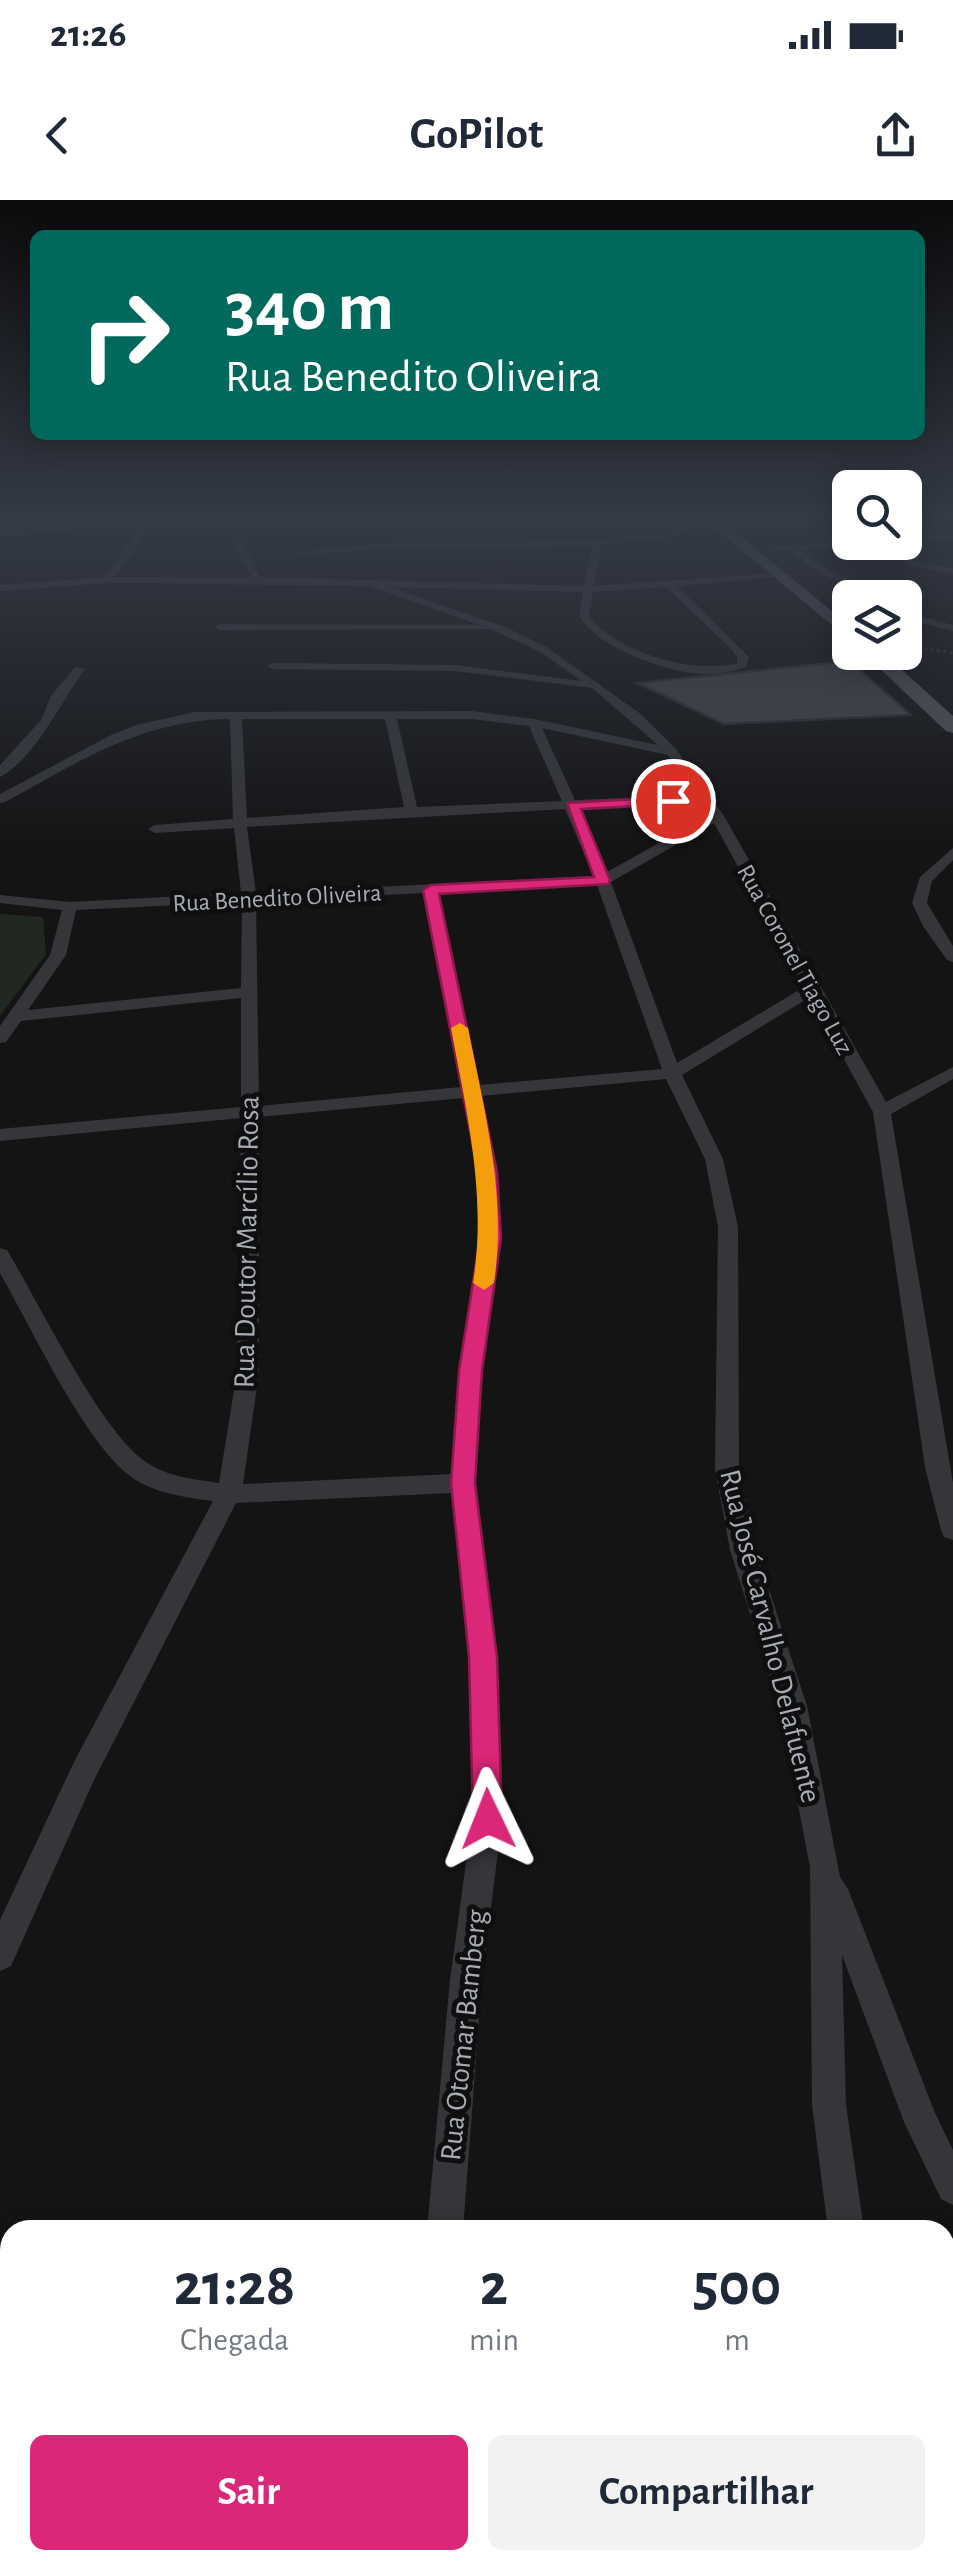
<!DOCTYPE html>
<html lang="pt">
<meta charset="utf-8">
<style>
:root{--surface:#fff;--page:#f2f2f3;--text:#1f2937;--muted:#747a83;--accent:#db2777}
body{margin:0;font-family:"Alegreya Sans",sans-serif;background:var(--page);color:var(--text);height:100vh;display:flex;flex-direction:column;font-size:38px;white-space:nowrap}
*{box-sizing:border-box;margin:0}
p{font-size:32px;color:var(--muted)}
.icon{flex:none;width:55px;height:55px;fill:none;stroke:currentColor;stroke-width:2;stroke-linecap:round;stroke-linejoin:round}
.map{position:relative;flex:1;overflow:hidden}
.details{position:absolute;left:0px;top:2020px;width:955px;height:350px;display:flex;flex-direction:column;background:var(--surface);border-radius:30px 30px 0 0;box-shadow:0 5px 25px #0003}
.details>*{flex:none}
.banner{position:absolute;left:30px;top:30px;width:895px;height:210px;border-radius:15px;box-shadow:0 5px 25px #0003;background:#00695c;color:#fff;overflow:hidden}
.tools{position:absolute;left:832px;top:270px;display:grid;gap:20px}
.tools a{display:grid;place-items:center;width:90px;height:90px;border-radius:15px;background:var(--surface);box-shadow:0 5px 25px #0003;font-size:50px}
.pin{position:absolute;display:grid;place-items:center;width:85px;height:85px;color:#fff;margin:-42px;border:5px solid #fff;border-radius:50%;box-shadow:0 2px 10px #0007}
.me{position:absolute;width:110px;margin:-55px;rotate:358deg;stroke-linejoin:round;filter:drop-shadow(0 0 8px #0008)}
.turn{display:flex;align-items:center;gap:35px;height:210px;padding:0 30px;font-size:45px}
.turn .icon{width:130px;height:130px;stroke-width:2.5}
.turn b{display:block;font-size:70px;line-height:85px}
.eta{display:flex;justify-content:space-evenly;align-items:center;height:170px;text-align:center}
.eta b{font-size:60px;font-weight:700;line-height:70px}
.action{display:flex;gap:20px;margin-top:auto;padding:20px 30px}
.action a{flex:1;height:115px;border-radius:15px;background:var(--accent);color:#fff;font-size:40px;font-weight:700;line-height:115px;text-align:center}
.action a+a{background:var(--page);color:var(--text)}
.status{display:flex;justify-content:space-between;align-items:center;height:70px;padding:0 50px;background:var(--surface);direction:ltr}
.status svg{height:28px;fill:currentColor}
header{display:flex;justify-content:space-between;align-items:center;height:130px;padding:0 30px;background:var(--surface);font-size:45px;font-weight:700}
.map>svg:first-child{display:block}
.green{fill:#202821}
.building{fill:#434448;stroke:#2e2e31;stroke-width:2.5}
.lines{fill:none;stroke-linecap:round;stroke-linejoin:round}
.path{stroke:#3b3d41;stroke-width:2.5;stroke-dasharray:2.5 4;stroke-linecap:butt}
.street{fill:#35363a;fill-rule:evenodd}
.primary{fill:#515359;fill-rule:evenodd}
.route{fill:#db2777;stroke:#8e194d;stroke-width:2.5}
.slow{fill:#f59e0b}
.labels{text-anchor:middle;stroke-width:10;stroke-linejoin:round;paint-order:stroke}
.far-street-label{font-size:25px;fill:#a6abb4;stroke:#0f0f10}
.street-label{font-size:30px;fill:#a6abb4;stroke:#0f0f10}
</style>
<div class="status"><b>21:26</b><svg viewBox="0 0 49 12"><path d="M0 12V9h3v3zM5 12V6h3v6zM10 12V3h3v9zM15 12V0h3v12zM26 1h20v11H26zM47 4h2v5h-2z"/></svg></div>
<header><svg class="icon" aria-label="back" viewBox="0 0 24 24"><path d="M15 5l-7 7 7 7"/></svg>GoPilot<svg class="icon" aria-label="share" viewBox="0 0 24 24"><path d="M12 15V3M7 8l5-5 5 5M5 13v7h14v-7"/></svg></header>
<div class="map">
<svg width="953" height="2370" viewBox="0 0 953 2370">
<rect width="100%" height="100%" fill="#141415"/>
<path class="green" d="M 0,714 L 43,717 L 46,754 L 0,816 Z"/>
<path class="building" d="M 850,461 L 911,515 L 724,524 L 637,483 Z"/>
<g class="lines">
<path class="path" d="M 905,445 L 953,453"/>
<g class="street">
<path d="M 149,318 L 196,318 L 151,324 L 115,377 L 251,377 L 222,318 L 230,318 L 260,377 L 584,386 L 592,346 L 372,350 L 301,355 L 296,352 L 372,344 L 597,340 L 669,331 L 708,318 L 746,318 L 713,322 L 671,337 L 601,345 L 594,386 L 780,373 L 785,376 L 677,386 L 749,457 L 746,467 C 733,471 721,474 707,474 C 671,474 597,448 579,416 L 583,392 L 389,387 L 505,427 L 548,448 L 642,515 L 676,549 L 724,616 L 886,902 L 953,867 L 953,879 L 891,914 L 953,1283 L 953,1340 L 944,1337 L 941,1330 L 925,1267 L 873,912 L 810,797 L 682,875 L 723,959 L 738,1027 L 739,1269 L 756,1350 L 807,1506 L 840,1677 L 848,1689 L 935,1913 L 953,1950 L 953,2005 L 941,1999 L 904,1922 L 842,1755 L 846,1905 L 864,2030 L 828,2030 L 812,1905 L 810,1667 L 779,1506 L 730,1350 L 715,1269 L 718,1027 L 705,959 L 666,879 L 481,896 L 497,972 L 500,1039 L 481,1171 L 475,1283 L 496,1457 L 502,1619 L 482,1780 L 463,2030 L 427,2030 L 450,1780 L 472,1619 L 470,1457 L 452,1293 L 236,1303 L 94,1580 L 11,1766 L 0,1771 L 0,1720 L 74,1562 L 213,1301 C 183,1297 149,1293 125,1272 C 79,1231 32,1129 0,1073 L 0,1048 L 7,1050 C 38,1101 101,1232 146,1262 C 168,1277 193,1279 219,1283 L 237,1172 L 241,918 L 0,941 L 0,929 L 241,907 L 241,798 L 21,821 L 6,842 L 0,843 L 0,826 L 50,755 L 62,710 L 0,703 L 0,695 L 70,702 L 241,693 L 234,628 L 155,633 L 148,629 L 155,625 L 233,619 L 230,519 C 142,520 80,561 5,602 L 0,603 L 0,594 L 111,535 L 136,525 L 195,512 L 472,511 L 534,519 L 658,545 L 592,488 L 455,471 L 273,469 L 267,466 L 273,463 L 455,465 L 582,481 L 540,452 L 491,429 L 220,430 L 215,427 L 220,424 L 479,425 L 369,386 L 108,383 L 0,391 L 0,385 L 105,377 L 142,325 L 0,336 L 0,330 ZM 666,387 L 730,448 L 737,457 L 737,463 C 694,475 616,452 589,416 L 593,392 ZM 242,519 L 385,519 L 404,607 L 247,618 ZM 397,519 L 472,519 L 529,526 L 562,601 L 417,607 ZM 542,528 L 668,555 L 696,595 L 575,600 ZM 701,603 L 709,615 L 607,672 L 578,608 ZM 565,609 L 594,676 L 256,693 L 247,627 ZM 714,623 L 804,787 L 677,863 L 611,682 ZM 597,685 L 662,869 L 479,885 L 439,692 ZM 424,693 L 461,887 L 259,906 L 256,701 ZM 242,702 L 241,788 L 28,810 L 66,755 L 76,710 ZM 463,898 L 477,972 L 480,1039 L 459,1171 L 452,1274 L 243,1284 L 259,1172 L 259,917 Z"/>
<path d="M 953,334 L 953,340 L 905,343 L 904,342 L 905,337 Z"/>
<path d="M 850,341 L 881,342 L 874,345 L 917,362 L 953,368 L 953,374 L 912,366 L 860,346 L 799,350 L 829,371 L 900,398 L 884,398 L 823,375 L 788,350 L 744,350 Z"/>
<path d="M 905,412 L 953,425 L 953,431 L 905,418 Z"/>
<path d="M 75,467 L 85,469 C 60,502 37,557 0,577 L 0,565 L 41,520 L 51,496 Z"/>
<path d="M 953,648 L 953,660 L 932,681 L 927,703 L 953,746 L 953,762 L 947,760 L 923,726 L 912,703 L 920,677 Z"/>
<path d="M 456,2360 L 498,2360 L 499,2370 L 457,2370 Z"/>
<path d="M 897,2360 L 939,2360 L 942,2370 L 900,2370 Z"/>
</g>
<g class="primary">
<path d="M 703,318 L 718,318 L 850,426 L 850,440 Z"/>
<path d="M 862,452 L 882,452 L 953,516 L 953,533 L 946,531 Z"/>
</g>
</g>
<linearGradient id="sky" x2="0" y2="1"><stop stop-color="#0b0b0c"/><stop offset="0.49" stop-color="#343a46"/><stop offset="1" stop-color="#343a46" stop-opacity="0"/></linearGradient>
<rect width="953" height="649" fill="url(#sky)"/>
<path class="route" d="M 673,597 L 677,598 L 677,604 L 581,609 L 610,680 L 608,684 L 439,694 L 497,972 L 501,1038 L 482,1171 L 475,1283 L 497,1457 L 502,1619 L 498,1629 L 488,1633 L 477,1629 L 473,1619 L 469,1457 L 451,1283 L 459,1171 L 480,1038 L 478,972 L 423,690 L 431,685 L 594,677 L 567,603 Z"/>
<path class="slow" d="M 460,823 L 468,828 C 485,914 507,995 494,1083 L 484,1090 L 473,1083 C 487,996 467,914 451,828 Z"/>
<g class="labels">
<g class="far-street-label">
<text transform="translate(277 697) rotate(-3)" y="9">Rua Benedito Oliveira</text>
<text transform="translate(796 759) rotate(61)" y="9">Rua Coronel Tiago Luz</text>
</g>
<g class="street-label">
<text transform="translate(246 1042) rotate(-89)" y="10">Rua Doutor Marcílio Rosa</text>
<text transform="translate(771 1436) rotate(76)" y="10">Rua José Carvalho Delafuente</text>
<text transform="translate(463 1835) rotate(-84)" y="10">Rua Otomar Bamberg</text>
</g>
</g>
</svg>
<div class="tools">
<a><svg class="icon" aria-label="search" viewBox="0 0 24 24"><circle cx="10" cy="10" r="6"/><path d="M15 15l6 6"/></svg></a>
<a><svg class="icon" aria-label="layers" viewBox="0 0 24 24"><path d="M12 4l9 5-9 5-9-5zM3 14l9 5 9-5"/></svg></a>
</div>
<div class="pin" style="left:673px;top:601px;background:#d93025"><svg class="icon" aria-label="arrive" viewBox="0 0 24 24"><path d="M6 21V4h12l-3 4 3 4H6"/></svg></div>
<svg class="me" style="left:488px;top:1619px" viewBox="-20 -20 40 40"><path d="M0-17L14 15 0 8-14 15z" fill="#db2777" stroke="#fff" stroke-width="4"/></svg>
<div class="banner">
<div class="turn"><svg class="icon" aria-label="right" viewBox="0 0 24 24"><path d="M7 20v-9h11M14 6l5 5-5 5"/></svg><div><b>340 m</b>Rua Benedito Oliveira</div></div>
</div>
<section class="details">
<div class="eta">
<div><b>21:28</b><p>Chegada</p></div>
<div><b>2</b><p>min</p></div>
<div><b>500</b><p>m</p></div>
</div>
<div class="action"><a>Sair</a><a>Compartilhar</a></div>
</section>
</div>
